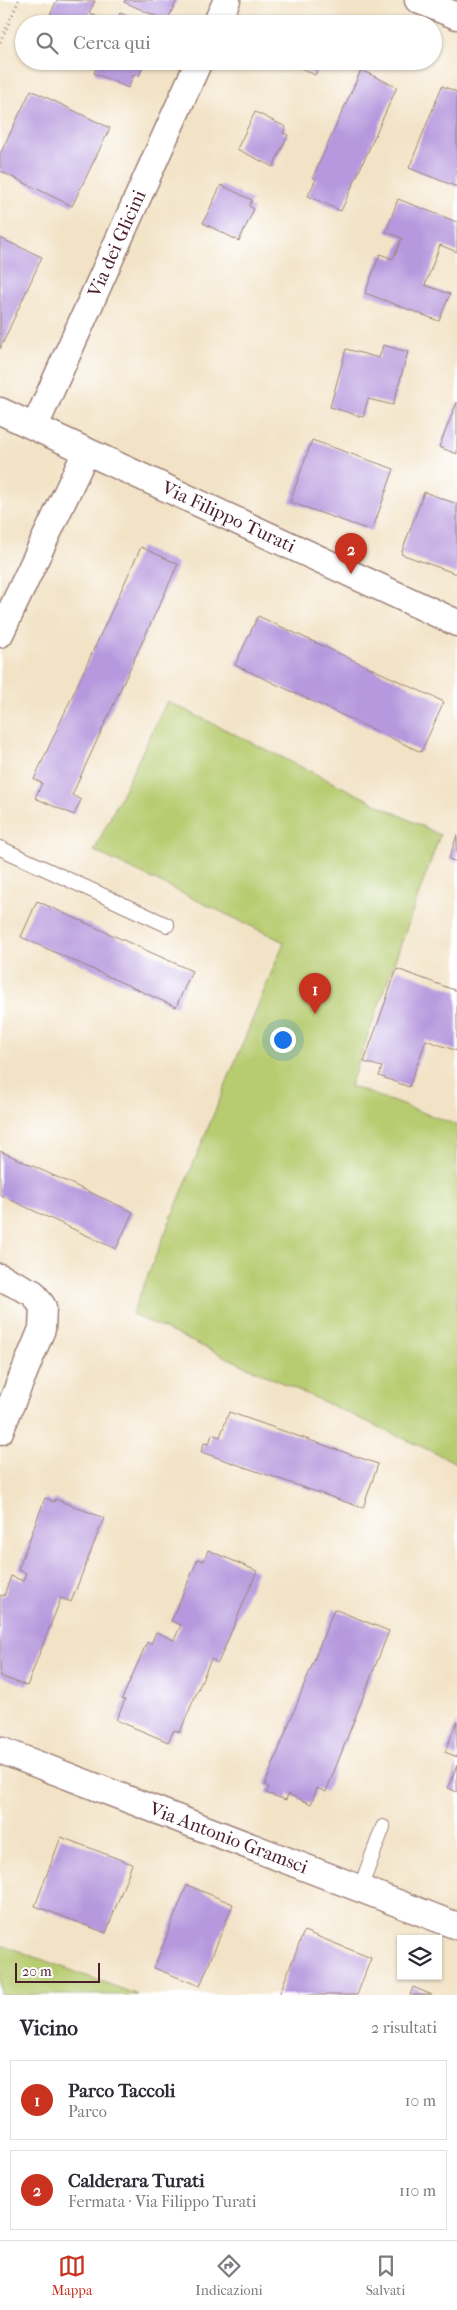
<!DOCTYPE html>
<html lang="it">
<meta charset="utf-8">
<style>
body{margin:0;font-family:"IM FELL French Canon",serif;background:#f7f7f7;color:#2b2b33}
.controls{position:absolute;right:15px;bottom:15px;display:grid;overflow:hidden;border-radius:0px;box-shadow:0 1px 4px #0004}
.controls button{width:45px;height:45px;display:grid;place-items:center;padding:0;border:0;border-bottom:1px solid #e1e1e2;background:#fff;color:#2b2b33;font:25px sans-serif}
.scale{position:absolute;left:15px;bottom:12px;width:85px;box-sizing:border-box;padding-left:5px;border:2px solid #4a1f2b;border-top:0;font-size:14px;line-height:18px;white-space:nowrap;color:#4a1f2b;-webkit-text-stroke:4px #fff;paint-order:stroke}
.you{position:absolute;left:282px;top:1039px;width:18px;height:18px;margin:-12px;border:4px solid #fff;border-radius:50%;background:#1a73e8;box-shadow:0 0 0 8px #1a73e833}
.badge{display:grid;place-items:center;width:32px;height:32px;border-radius:50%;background:#c8321e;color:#fff;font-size:16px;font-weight:700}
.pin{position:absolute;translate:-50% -41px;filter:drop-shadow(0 1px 2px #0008)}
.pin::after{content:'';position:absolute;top:26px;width:18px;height:15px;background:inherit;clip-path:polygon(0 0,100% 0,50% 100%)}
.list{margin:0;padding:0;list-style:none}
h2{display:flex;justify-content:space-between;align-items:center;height:65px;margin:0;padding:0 20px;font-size:21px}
h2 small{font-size:16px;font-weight:400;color:#7c7c81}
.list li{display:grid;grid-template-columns:32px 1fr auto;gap:15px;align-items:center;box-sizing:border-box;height:80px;margin:0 10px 10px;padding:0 10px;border:1px solid #e1e1e2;border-radius:0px}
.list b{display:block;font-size:19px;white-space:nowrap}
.list p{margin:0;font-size:16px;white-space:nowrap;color:#7c7c81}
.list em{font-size:16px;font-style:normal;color:#7c7c81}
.icon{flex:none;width:28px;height:28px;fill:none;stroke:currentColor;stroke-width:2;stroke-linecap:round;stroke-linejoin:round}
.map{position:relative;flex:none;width:457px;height:1995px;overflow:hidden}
.search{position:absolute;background:#fff;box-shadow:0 1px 4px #0004;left:15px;right:15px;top:15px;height:55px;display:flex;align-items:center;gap:12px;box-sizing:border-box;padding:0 18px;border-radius:28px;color:#7c7c81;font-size:19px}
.sheet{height:245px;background:#fff}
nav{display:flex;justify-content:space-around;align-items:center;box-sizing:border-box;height:70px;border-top:1px solid #e1e1e2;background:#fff;font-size:14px;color:#7c7c81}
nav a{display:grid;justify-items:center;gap:2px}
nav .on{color:#c8321e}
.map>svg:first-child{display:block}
</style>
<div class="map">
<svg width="457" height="1995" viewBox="0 0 457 1995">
<rect width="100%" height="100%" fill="#fff"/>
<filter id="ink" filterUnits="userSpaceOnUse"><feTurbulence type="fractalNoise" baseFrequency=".02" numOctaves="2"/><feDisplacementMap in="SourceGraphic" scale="10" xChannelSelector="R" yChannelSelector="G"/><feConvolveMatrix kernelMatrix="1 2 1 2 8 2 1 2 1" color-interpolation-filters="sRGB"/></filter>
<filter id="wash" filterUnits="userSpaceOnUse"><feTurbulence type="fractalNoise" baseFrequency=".0096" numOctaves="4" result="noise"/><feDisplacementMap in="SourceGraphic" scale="20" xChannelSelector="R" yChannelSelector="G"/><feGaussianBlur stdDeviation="1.12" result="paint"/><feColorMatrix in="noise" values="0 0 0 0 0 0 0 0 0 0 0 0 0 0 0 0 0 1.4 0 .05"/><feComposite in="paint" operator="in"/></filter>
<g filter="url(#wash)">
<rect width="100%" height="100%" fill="#f2e3c6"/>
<g fill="#b7cc71" stroke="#80764e">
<polygon points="167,701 440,835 350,1086 457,1125 457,1463 132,1314 284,942 94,851"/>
<polygon points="0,1944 138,1995 0,1995"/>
</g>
<g id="blocks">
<g fill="#b598dd">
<polygon points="57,0 95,1 89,13 96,15 93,24 46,24"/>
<polygon points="125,0 177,0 167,21 124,2"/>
<polygon points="120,13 145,24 116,24"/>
<polygon points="99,61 145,61 139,76 134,74 128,88 94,73"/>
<polygon points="287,61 322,61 315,75"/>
<polygon points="361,70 397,87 341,211 308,196 316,179 313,177"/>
<polygon points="442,86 457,92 457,187 409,168"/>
<polygon points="31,90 110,128 72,206 0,171 0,154"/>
<polygon points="255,112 286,127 283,133 288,135 273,167 237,149"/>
<polygon points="221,185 252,200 249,206 254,209 239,241 203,223"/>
<polygon points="398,199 457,222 457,252 440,245 425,285 450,294 439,321 365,293 380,254 393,259 402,238 386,232"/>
<polygon points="0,238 42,257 0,349"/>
<polygon points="383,345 408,352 393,405 368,399 363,417 330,407 346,349 379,358"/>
<polygon points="457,402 457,454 439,447"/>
<polygon points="312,440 394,469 372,531 290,502"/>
<polygon points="424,492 457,504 457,574 401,554"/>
<polygon points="141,547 178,564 72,795 81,800 74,815 35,798 42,783 34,779"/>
<polygon points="258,616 444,702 421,752 235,665"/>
<polygon points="457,835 457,862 449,859"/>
<polygon points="37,901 192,971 176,1007 21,937"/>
<polygon points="397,969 457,991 457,1051 426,1040 409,1087 379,1076 382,1067 364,1062"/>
<polygon points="0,1151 133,1212 116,1249 0,1195"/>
<polygon points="229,1412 378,1464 363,1508 201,1452 204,1443 209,1444 212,1434 220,1437"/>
<polygon points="45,1498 54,1502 55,1499 104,1518 71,1602 61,1598 27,1686 0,1676 0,1595 4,1596 11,1576 23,1581 26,1573 18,1570"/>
<polygon points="208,1550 257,1571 218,1663 211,1659 180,1732 174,1730 168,1742 116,1720 125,1700 122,1699 147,1642 151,1644 156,1632 174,1640 181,1625 171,1621 198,1559 204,1561"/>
<polygon points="334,1609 389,1631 326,1792 317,1788 311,1804 288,1794 286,1800 266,1793 269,1787 265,1785"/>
<polygon points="457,1721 457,1757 445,1752"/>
<polygon points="457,1765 457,1792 448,1788"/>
<polygon points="61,1837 132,1864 106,1933 35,1906"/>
<polygon points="187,1885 233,1904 200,1986 154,1968"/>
<polygon points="304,1931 371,1958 357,1995 279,1995"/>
<polygon points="413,1987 432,1995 410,1995"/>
</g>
</g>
</g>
<g filter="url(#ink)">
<use href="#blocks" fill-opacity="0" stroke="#9e8178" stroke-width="1"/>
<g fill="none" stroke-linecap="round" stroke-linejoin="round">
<defs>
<g id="service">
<polyline points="0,848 167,925"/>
<polyline points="360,1889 383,1827"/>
</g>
<g id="minor">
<polyline points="418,0 457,16"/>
<polyline points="216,24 227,0"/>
<path id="s1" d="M 0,411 L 457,623"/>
<path id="s2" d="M 35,426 L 199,61"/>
<polyline points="0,634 86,452"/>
<polyline points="0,1277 33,1293 43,1307 42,1329 0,1431"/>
<path id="s3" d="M 0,1750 L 457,1926"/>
</g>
</defs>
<use href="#service" stroke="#9e8178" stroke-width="16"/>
<use href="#minor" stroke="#9e8178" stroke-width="29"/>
<polyline stroke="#9e8178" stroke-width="3" stroke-dasharray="1 4" stroke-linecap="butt" points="0,42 19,0"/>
<use href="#service" stroke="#fff" stroke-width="14"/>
<use href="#minor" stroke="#fff" stroke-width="26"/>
</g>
</g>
<g text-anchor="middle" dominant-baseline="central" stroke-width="4.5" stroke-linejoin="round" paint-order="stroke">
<g font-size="19" fill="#4a1f2b" stroke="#fff">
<text stroke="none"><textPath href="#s2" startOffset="200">Via dei Glicini</textPath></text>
<text stroke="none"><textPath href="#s1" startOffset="252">Via Filippo Turati</textPath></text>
<text stroke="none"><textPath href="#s3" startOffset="245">Via Antonio Gramsci</textPath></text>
</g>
</g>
</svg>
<div class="controls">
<button><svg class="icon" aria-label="layers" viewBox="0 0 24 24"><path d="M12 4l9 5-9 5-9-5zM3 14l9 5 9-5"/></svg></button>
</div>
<div class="scale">20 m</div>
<div class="you"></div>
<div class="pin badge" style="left:315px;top:1014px">1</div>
<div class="pin badge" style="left:351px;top:574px">2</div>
<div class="search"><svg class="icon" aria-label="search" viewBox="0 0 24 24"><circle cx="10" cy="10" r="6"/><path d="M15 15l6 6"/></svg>Cerca qui</div>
</div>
<section class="sheet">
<h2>Vicino<small>2 risultati</small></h2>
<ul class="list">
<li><span class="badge">1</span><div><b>Parco Taccoli</b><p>Parco</p></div><em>10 m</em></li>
<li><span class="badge">2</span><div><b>Calderara Turati</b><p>Fermata · Via Filippo Turati</p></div><em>110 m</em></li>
</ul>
</section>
<nav>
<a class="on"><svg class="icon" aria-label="map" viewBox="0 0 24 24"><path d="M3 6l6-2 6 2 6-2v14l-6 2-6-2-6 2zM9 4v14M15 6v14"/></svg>Mappa</a>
<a><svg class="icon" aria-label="directions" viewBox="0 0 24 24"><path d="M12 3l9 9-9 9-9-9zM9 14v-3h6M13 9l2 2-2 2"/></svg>Indicazioni</a>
<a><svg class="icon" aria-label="saved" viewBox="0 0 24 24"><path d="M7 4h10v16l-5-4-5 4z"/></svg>Salvati</a>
</nav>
